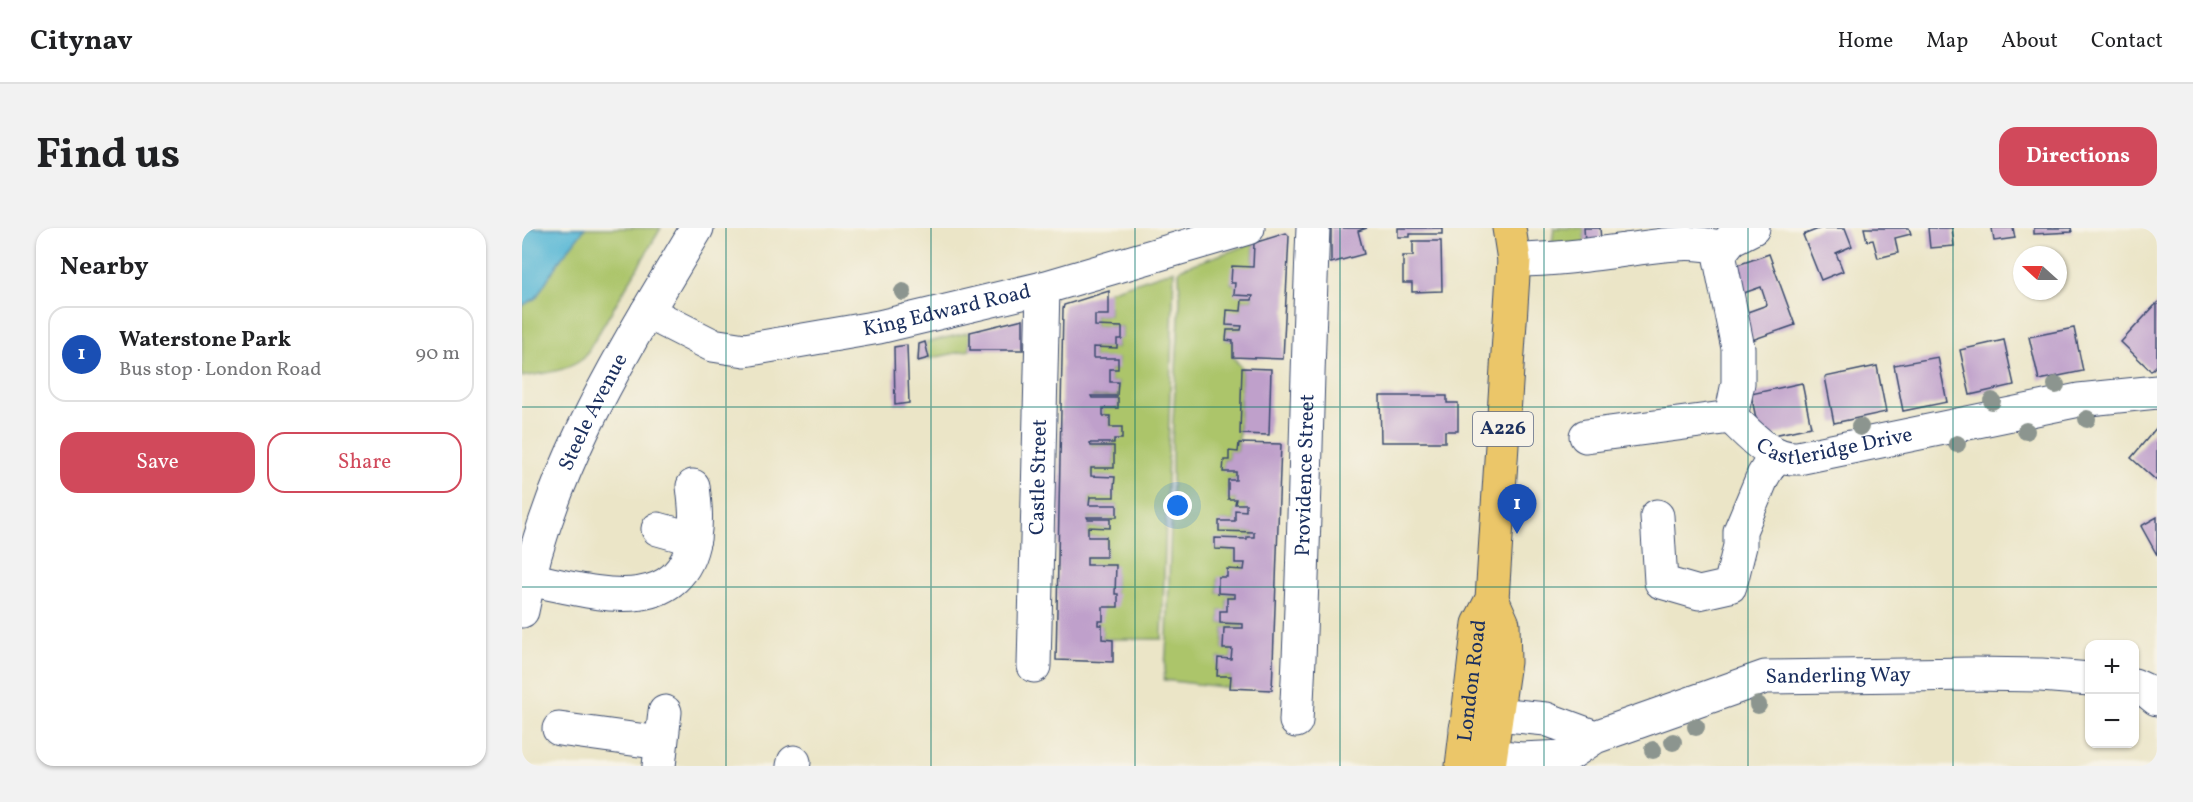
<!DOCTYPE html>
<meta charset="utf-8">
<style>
body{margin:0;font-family:Vollkorn,serif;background:#f2f2f2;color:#202124}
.controls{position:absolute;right:18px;bottom:18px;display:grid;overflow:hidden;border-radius:12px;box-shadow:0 2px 4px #0004}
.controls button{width:54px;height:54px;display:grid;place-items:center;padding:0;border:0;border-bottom:2px solid #e0e0e0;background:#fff;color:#202124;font:30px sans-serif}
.compass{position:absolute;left:1491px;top:18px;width:54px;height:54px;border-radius:50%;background:#fff;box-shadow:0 2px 4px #0004;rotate:291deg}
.you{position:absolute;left:656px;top:278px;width:21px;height:21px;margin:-15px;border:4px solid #fff;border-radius:50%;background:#1a73e8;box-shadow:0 0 0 9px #1a73e833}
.badge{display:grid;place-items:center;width:39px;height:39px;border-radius:50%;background:#d1495b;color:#fff;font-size:20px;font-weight:700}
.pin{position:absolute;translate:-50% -50px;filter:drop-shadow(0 2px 3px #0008)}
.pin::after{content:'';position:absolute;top:32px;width:21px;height:18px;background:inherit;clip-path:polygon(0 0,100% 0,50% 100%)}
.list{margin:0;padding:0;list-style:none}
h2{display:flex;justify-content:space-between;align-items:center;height:78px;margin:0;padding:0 24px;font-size:26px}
h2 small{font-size:20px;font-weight:400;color:#757577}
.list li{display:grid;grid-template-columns:39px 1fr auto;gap:18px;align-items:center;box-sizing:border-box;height:96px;margin:0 12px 12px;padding:0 12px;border:2px solid #e0e0e0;border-radius:18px}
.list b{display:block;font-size:22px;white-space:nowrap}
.list p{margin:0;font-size:20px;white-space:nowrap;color:#757577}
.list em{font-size:20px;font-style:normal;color:#757577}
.actions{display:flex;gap:12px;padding:18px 24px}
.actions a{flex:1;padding:14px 0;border:2px solid #d1495b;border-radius:18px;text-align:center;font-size:21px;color:#d1495b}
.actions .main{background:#d1495b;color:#fff}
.map{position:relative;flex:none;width:1635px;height:538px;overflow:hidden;border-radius:18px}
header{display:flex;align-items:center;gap:36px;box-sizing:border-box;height:84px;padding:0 30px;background:#fff;border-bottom:2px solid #e0e0e0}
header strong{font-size:28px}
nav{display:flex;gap:33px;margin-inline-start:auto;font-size:21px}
.intro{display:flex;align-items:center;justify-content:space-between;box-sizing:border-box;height:144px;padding:0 36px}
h1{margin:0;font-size:42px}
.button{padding:15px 27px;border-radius:18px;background:#d1495b;color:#fff;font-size:21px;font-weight:700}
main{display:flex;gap:36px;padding:0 36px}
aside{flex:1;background:#fff;border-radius:18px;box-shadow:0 2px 4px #0004}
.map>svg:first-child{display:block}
</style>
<header>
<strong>Citynav</strong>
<nav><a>Home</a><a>Map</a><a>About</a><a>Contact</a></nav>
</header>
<div class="intro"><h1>Find us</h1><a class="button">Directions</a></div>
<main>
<aside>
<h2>Nearby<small></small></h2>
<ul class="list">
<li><span class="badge" style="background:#1a4fb4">1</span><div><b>Waterstone Park</b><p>Bus stop · London Road</p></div><em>90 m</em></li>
</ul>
<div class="actions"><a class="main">Save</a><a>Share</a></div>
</aside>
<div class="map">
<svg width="1635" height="538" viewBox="0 0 1635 538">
<rect width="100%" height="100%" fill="#f7f3e8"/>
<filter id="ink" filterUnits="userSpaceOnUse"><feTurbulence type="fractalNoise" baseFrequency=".0167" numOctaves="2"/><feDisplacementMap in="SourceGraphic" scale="12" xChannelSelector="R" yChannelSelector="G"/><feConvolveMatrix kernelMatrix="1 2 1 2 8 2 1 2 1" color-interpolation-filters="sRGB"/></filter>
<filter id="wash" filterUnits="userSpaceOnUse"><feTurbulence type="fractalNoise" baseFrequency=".008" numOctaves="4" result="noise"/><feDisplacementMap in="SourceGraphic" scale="24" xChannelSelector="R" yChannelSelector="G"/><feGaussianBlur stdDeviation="1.35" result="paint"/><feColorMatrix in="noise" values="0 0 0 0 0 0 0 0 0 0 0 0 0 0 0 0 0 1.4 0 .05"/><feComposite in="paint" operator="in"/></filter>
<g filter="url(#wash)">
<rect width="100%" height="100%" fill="#ebe5c7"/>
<g fill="#acc56b" stroke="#647a64" stroke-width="1.5">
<path d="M 0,0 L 139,0 L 62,130 C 45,144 21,145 0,149 Z"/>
<polygon points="1032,0 1062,0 1063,18 1029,23"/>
<polygon points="732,15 731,39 709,55 731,68 730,72 720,72 719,83 704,93 705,97 720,98 719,102 705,102 704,112 711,113 711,129 720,140 716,224 707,223 707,232 702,232 701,243 714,244 714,252 706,252 706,271 714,271 714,276 724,276 724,283 713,283 713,293 698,293 697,303 732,304 732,309 725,309 725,311 693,311 693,321 713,322 713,334 723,335 722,342 705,349 696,350 696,365 713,366 713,370 705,371 705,383 698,383 698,395 721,396 721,400 702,400 701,421 710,421 709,431 696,430 695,447 709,448 708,460 642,452 645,410 650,268 650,212 658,73 657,43 660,40"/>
<path d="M 652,42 L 640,411 L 580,411 L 580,398 L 576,397 C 576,384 584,376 593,366 L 593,337 L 565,337 L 565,329 L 584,329 L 584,309 L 566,309 L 566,299 L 587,300 L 566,291 L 565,289 L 594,289 L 595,277 L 567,277 L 568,269 L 592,269 L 592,249 L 569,248 L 569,240 L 592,240 L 592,218 L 569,218 L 568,215 L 592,215 L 588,199 L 588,188 L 581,188 L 581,180 L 596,180 L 596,170 L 570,170 L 569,168 L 595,168 L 596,154 L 588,154 L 588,141 L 595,141 L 596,131 L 571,130 L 571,119 L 595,120 L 595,111 L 600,110 L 600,99 L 573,98 L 573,87 L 587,87 L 587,63 Z"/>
<polygon points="448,104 448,122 396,133 397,116"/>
</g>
<polygon fill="#56b7d5" stroke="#38739a" stroke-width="1.5" points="0,0 63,0 35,36 14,70 0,78"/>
<g id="blocks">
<g fill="#bfa0cb">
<polygon points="809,0 845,0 836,3 842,26 809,35"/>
<polygon points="876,0 920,0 920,6 888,6 888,9 876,9"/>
<polygon points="1062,0 1078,0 1079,12 1063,14"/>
<polygon points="1299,0 1323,0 1330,18 1314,25 1321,43 1299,52 1281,7"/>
<polygon points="1342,0 1387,0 1389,6 1373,10 1376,25 1356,30 1351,12 1345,13"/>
<polygon points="1406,0 1430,0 1432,18 1408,20"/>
<polygon points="1470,0 1491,0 1493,10 1472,13"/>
<polygon points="1512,0 1549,0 1550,4 1512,6"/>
<polygon points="764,5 767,8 761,131 711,129 711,113 704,112 705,102 719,102 720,98 704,97 705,82 719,83 720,72 730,72 731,68 712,67 713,55 709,55 710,38 731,39 732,15"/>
<polygon points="891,13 919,13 920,63 890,64 890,55 881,55 881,28 891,28"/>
<polygon points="1247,26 1273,97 1230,112 1220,86 1245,77 1239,59 1216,67 1207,40"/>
<polygon points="587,63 587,87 573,87 573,98 600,99 600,111 595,111 595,120 571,119 571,130 596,130 596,141 588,141 588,154 596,154 595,168 569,168 570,170 596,170 596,180 581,180 581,188 588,188 588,199 600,199 600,211 592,211 592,215 568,215 569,218 592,218 592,240 569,240 569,248 593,249 592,259 592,269 568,269 567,277 595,277 595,289 565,289 566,291 588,291 588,300 566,299 566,309 584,309 584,329 565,329 565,337 594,337 593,366 596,366 596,379 581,379 581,393 576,393 576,397 580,397 580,411 591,412 591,434 534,432 541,81 542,77"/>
<polygon points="1635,75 1635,137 1629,143 1599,114"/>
<polygon points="501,91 501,122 448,122 448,104"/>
<polygon points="1552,100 1561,143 1517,152 1507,109"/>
<polygon points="1482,112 1492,157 1448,167 1438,122"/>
<polygon points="403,114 407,130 396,133 397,116"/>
<polygon points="385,117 387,175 373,177 372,119"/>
<polygon points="1416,129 1425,174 1381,183 1372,137"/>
<polygon points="1355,138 1364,184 1312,195 1303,149"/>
<polygon points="720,140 749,141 747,207 718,206"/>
<polygon points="1280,155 1289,199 1238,210 1229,166"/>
<polygon points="858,168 925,168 925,175 936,175 936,203 923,203 923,214 859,214"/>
<polygon points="1635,199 1635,253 1609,230"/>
<polygon points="717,215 759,216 750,462 708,460 709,448 695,448 696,430 709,431 710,421 701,421 702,400 721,400 721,396 698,395 698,383 705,383 705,370 713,370 713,366 696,365 696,349 705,349 705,341 722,342 723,335 713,335 713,322 693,321 693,310 725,311 725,309 732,309 732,304 697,303 697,293 713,293 713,282 724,283 724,276 713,276 714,271 706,271 706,252 714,252 714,244 701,244 702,232 707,232 707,223 716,224"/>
<polygon points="1635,289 1635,327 1619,298"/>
</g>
</g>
</g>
<g filter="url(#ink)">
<use href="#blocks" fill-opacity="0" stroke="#3a4a6e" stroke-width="1.5"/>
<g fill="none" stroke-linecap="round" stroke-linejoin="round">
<defs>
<g id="minor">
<path id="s1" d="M 1231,0 L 1209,11 L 1197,26 L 1216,120 L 1216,155 L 1209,189 C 1227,206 1248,232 1276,230 L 1557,172 L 1635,164"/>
<path d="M 992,32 C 1030,32 1066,27 1103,22 C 1135,18 1168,11 1200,20"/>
<path id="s2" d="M 125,84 L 190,117 L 223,122 L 357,99 L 521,60 L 726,0"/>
<polyline points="1064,208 1209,189"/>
<polyline points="1135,288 1139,354 1177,365 1208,358 1218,318 1218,303 1241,248 1254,226"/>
<polyline points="136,301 172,311"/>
<path d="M 6,351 C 64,362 158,395 172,309 C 175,292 173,275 171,258"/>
<path id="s3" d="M 0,383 C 26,240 102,123 175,0"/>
<path id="s4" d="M 512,438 L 521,60"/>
<polyline points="1612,457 1625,463 1635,471"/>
<path id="s5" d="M 774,493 C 783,329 784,164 791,0"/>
<polyline points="37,501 139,515"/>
<path id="s6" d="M 1073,509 L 1024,491 L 975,486 L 944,501 L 970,528 L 999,531 L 1043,529 L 1073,509 L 1243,449 L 1450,446 L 1519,447 L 1568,451"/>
<polyline points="137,538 143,484"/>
<polyline points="271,538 272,534"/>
</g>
<g id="major">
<path id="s7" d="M 940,538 L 957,396 L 970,371 L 992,32 L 987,0"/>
<polyline points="967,538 982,434 981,396 970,371"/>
</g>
</defs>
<use href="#minor" stroke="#3a4a6e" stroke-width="35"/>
<use href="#major" stroke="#3a4a6e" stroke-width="35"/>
<use href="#minor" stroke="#fff" stroke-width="33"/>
<use href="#major" stroke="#ebc669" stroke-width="33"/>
</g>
<g fill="#8c958f">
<circle cx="381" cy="64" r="9"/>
<circle cx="1534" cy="157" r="9"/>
<circle cx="1470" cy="173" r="9"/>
<circle cx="1565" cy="191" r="9"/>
<circle cx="1338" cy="199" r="9"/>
<circle cx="1504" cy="203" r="9"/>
<circle cx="1435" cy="216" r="9"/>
<circle cx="1236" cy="477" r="9"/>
<circle cx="1174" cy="499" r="9"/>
<circle cx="1151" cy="514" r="9"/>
<circle cx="1131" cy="522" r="9"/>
</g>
</g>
<path fill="none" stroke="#0f766e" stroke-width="1.5" stroke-opacity="0.55" d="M 204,0 L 204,538M 409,0 L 409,538M 613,0 L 613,538M 818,0 L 818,538M 1022,0 L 1022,538M 1226,0 L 1226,538M 1431,0 L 1431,538M 0,179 L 1635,179M 0,359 L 1635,359"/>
<g text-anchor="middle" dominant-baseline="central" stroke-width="4.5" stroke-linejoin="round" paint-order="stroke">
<rect fill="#f7f3e8" stroke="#5d6a87" stroke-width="1.5" x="951" y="184" width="60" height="34" rx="4.5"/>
<g font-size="20" font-weight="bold" fill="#1b2f5e">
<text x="981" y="201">A226</text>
</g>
<g font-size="21" fill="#1b2f5e" stroke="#f7f3e8">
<text stroke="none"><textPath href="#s2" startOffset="312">King Edward Road</textPath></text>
<text stroke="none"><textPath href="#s3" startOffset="212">Steele Avenue</textPath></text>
<text stroke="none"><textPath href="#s1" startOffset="327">Castleridge Drive</textPath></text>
<text stroke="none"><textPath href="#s5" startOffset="246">Providence Street</textPath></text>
<text stroke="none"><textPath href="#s4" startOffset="189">Castle Street</textPath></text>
<text stroke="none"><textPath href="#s6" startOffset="536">Sanderling Way</textPath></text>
<text stroke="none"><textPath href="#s7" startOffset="86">London Road</textPath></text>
</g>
</g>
</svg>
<div class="controls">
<button>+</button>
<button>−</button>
</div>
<svg class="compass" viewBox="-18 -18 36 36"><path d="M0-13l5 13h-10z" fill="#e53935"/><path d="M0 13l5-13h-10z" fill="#757577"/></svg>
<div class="you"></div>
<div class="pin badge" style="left:995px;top:306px;background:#1a4fb4">1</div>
</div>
</main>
